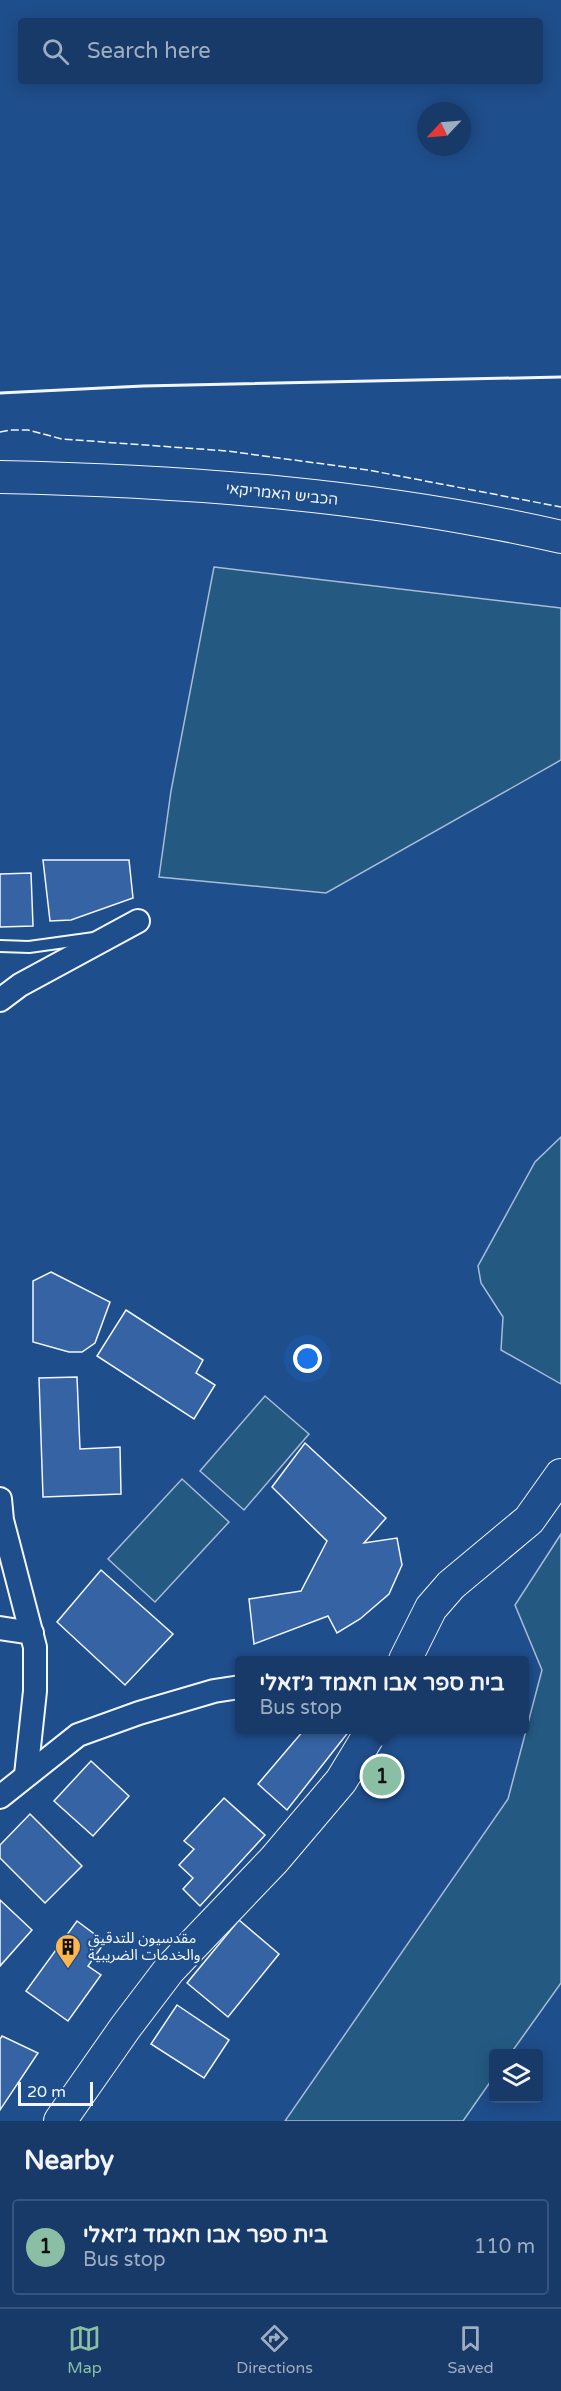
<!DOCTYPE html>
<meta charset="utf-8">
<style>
body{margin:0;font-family:"Varela Round","Noto Sans Arabic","Noto Sans Hebrew",sans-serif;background:#20416f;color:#f1f3f6}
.controls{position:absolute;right:18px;bottom:18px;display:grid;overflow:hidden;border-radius:6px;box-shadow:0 3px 15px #0003}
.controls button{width:54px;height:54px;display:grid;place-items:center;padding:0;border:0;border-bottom:2px solid #36547d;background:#173a69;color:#f1f3f6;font:30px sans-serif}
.compass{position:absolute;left:417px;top:102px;width:54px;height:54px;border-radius:50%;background:#173a69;box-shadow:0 3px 15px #0003;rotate:244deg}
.scale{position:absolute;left:18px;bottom:15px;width:75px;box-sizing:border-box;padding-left:6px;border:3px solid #f2f6ff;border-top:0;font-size:16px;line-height:21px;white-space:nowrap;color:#f2f6ff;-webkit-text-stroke:4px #1f4e8c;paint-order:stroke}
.you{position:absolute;left:308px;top:1359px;width:21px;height:21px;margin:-15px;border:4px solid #fff;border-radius:50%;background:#1a73e8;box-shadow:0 0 0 9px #1a73e833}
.badge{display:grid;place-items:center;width:39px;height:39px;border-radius:50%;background:#8abfa5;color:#111;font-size:20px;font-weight:700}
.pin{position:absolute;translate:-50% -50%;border:3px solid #fff;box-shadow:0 2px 6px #0006}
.popup{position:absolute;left:235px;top:1656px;width:294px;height:78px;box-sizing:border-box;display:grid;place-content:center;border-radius:6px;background:#173a69;filter:drop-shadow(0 2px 4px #0005);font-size:20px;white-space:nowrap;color:#9eadc0}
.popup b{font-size:22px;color:#f1f3f6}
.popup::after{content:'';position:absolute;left:50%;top:100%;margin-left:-12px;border:12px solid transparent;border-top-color:#173a69}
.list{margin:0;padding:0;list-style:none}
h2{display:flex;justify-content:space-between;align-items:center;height:78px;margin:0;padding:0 24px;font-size:26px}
h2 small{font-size:20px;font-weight:400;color:#9eadc0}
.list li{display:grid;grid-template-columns:39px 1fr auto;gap:18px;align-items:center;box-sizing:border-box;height:96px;margin:0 12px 12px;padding:0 12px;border:2px solid #36547d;border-radius:6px}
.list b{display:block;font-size:22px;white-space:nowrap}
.list p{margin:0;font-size:20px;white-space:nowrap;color:#9eadc0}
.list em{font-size:20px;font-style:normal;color:#9eadc0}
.icon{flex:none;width:33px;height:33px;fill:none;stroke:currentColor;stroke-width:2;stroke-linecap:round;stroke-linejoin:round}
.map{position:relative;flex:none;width:561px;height:2121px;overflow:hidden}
.search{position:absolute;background:#173a69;box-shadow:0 3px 15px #0003;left:18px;right:18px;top:18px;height:66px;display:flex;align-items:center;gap:15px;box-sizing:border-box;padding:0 21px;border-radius:6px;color:#9eadc0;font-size:22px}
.sheet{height:186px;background:#173a69}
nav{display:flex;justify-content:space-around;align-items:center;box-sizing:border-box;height:84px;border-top:2px solid #36547d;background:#173a69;font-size:16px;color:#9eadc0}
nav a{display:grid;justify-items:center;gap:3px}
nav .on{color:#8abfa5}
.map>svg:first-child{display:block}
</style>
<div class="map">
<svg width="561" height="2121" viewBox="0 0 561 2121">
<rect width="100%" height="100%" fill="#1f4e8c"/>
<g fill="#245a82" stroke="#a8bbd7" stroke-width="1.5">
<polygon points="214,567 561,608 561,760 326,893 159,877 171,791"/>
<polygon points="561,1137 561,1384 501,1350 503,1317 481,1283 478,1266 535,1162"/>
<polygon points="265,1396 309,1434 244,1510 200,1471"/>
<polygon points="182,1479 229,1522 155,1602 108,1559"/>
<polygon points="561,1534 561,1983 511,2053 494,2054 493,2078 463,2121 285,2121 508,1799 542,1670 515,1605"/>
</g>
<g fill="#3563a3" stroke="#f2f6ff" stroke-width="1.5">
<polygon points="43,860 129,860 133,898 71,920 50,921"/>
<polygon points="31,873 33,926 0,927 0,874"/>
<polygon points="51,1272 110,1302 95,1343 82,1352 69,1352 33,1342 33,1281"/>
<polygon points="126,1310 203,1360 196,1373 215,1385 194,1419 97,1356"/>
<polygon points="77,1377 80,1449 120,1447 121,1494 43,1497 39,1378"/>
<polygon points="305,1443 386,1518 364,1543 397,1538 402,1565 389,1594 360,1619 337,1633 328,1616 254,1644 249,1599 301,1591 327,1541 272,1487"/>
<polygon points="101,1570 173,1634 125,1685 57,1622"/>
<polygon points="304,1730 350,1730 287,1810 258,1784"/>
<polygon points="91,1761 129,1796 93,1836 54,1801"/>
<polygon points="224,1798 265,1835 200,1906 183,1889 193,1878 179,1865 194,1849 184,1841"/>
<polygon points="30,1814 82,1866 45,1903 0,1858 0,1845"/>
<polygon points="0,1900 32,1930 0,1966"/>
<polygon points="239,1920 279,1954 228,2017 187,1983"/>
<polygon points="77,1921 105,1942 88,1966 101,1975 68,2021 26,1991"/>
<polygon points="177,2005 229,2040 204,2078 151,2044"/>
<polygon points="2,2036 38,2053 0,2110 0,2039"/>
</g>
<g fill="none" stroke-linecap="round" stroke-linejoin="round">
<defs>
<polyline id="lane" points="0,946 29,947 94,938"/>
<g id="street">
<polyline points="0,1000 20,985 138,921"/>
<polyline points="0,1499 2,1520 35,1647 35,1691 26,1775"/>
<polyline points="0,1628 32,1633"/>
<polyline points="0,1797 78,1735 139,1713 214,1691 240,1687"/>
</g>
<g id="secondary">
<path d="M 0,477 C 187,481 378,495 561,537"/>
<polyline points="405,1660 431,1608 451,1585 529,1520 561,1475"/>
<polyline points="60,2121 125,2028 169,1970 274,1860 341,1781 372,1730"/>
</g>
</defs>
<use href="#lane" stroke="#f2f6ff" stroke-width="14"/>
<use href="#street" stroke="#f2f6ff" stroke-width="26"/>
<use href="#secondary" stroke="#f2f6ff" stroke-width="34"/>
<use href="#lane" stroke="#1f4e8c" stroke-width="10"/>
<use href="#street" stroke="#1f4e8c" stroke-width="22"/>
<use href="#secondary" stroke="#1f4e8c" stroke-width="32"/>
<polyline stroke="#f2f6ff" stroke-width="1.5" stroke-dasharray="8 3" stroke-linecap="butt" points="0,432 10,430 28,430 62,439 227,451 368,470 561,507"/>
<polyline stroke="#f2f6ff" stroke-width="3" points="0,393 143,386 561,377"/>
</g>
<defs>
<symbol id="building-pin" viewBox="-11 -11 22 30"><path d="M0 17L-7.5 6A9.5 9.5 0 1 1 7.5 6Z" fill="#ffb74d" stroke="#1f4e8c"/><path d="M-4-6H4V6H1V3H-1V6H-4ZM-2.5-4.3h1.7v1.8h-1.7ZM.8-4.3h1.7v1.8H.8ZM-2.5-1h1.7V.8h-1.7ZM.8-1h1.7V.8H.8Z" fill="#111"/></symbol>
</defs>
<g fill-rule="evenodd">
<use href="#building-pin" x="53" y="1932" width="30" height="40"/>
</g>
<g text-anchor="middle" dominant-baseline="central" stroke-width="4.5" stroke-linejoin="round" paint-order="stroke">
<g font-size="15" fill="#f2f6ff" stroke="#1f4e8c">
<text transform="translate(282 494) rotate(6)">הכביש האמריקאי</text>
</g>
<g font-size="15" fill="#f2f6ff" stroke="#1f4e8c" text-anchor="start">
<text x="88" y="1938">مقدسيون للتدقيق<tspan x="88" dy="17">والخدمات الضريبية</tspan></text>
</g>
</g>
</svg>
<div class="controls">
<button><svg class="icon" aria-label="layers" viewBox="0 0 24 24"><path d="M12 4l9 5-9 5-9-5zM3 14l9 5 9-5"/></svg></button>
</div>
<svg class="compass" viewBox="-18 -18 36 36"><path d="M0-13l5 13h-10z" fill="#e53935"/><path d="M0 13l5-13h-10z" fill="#9eadc0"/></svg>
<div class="scale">20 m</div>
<div class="you"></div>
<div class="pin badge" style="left:382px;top:1776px">1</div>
<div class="popup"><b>בית ספר אבו חאמד ג׳זאלי</b>Bus stop</div>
<div class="search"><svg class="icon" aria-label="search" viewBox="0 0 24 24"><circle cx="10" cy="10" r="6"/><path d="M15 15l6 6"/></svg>Search here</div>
</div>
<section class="sheet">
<h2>Nearby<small></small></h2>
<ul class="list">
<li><span class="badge">1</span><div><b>בית ספר אבו חאמד ג׳זאלי</b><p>Bus stop</p></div><em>110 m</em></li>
</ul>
</section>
<nav>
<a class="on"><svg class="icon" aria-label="map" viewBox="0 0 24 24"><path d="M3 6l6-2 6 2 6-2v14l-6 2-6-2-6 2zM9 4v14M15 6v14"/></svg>Map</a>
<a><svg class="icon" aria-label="directions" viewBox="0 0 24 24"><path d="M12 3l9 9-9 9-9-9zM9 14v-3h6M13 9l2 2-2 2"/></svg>Directions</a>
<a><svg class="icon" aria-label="saved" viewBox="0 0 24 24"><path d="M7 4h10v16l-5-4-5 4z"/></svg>Saved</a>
</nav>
